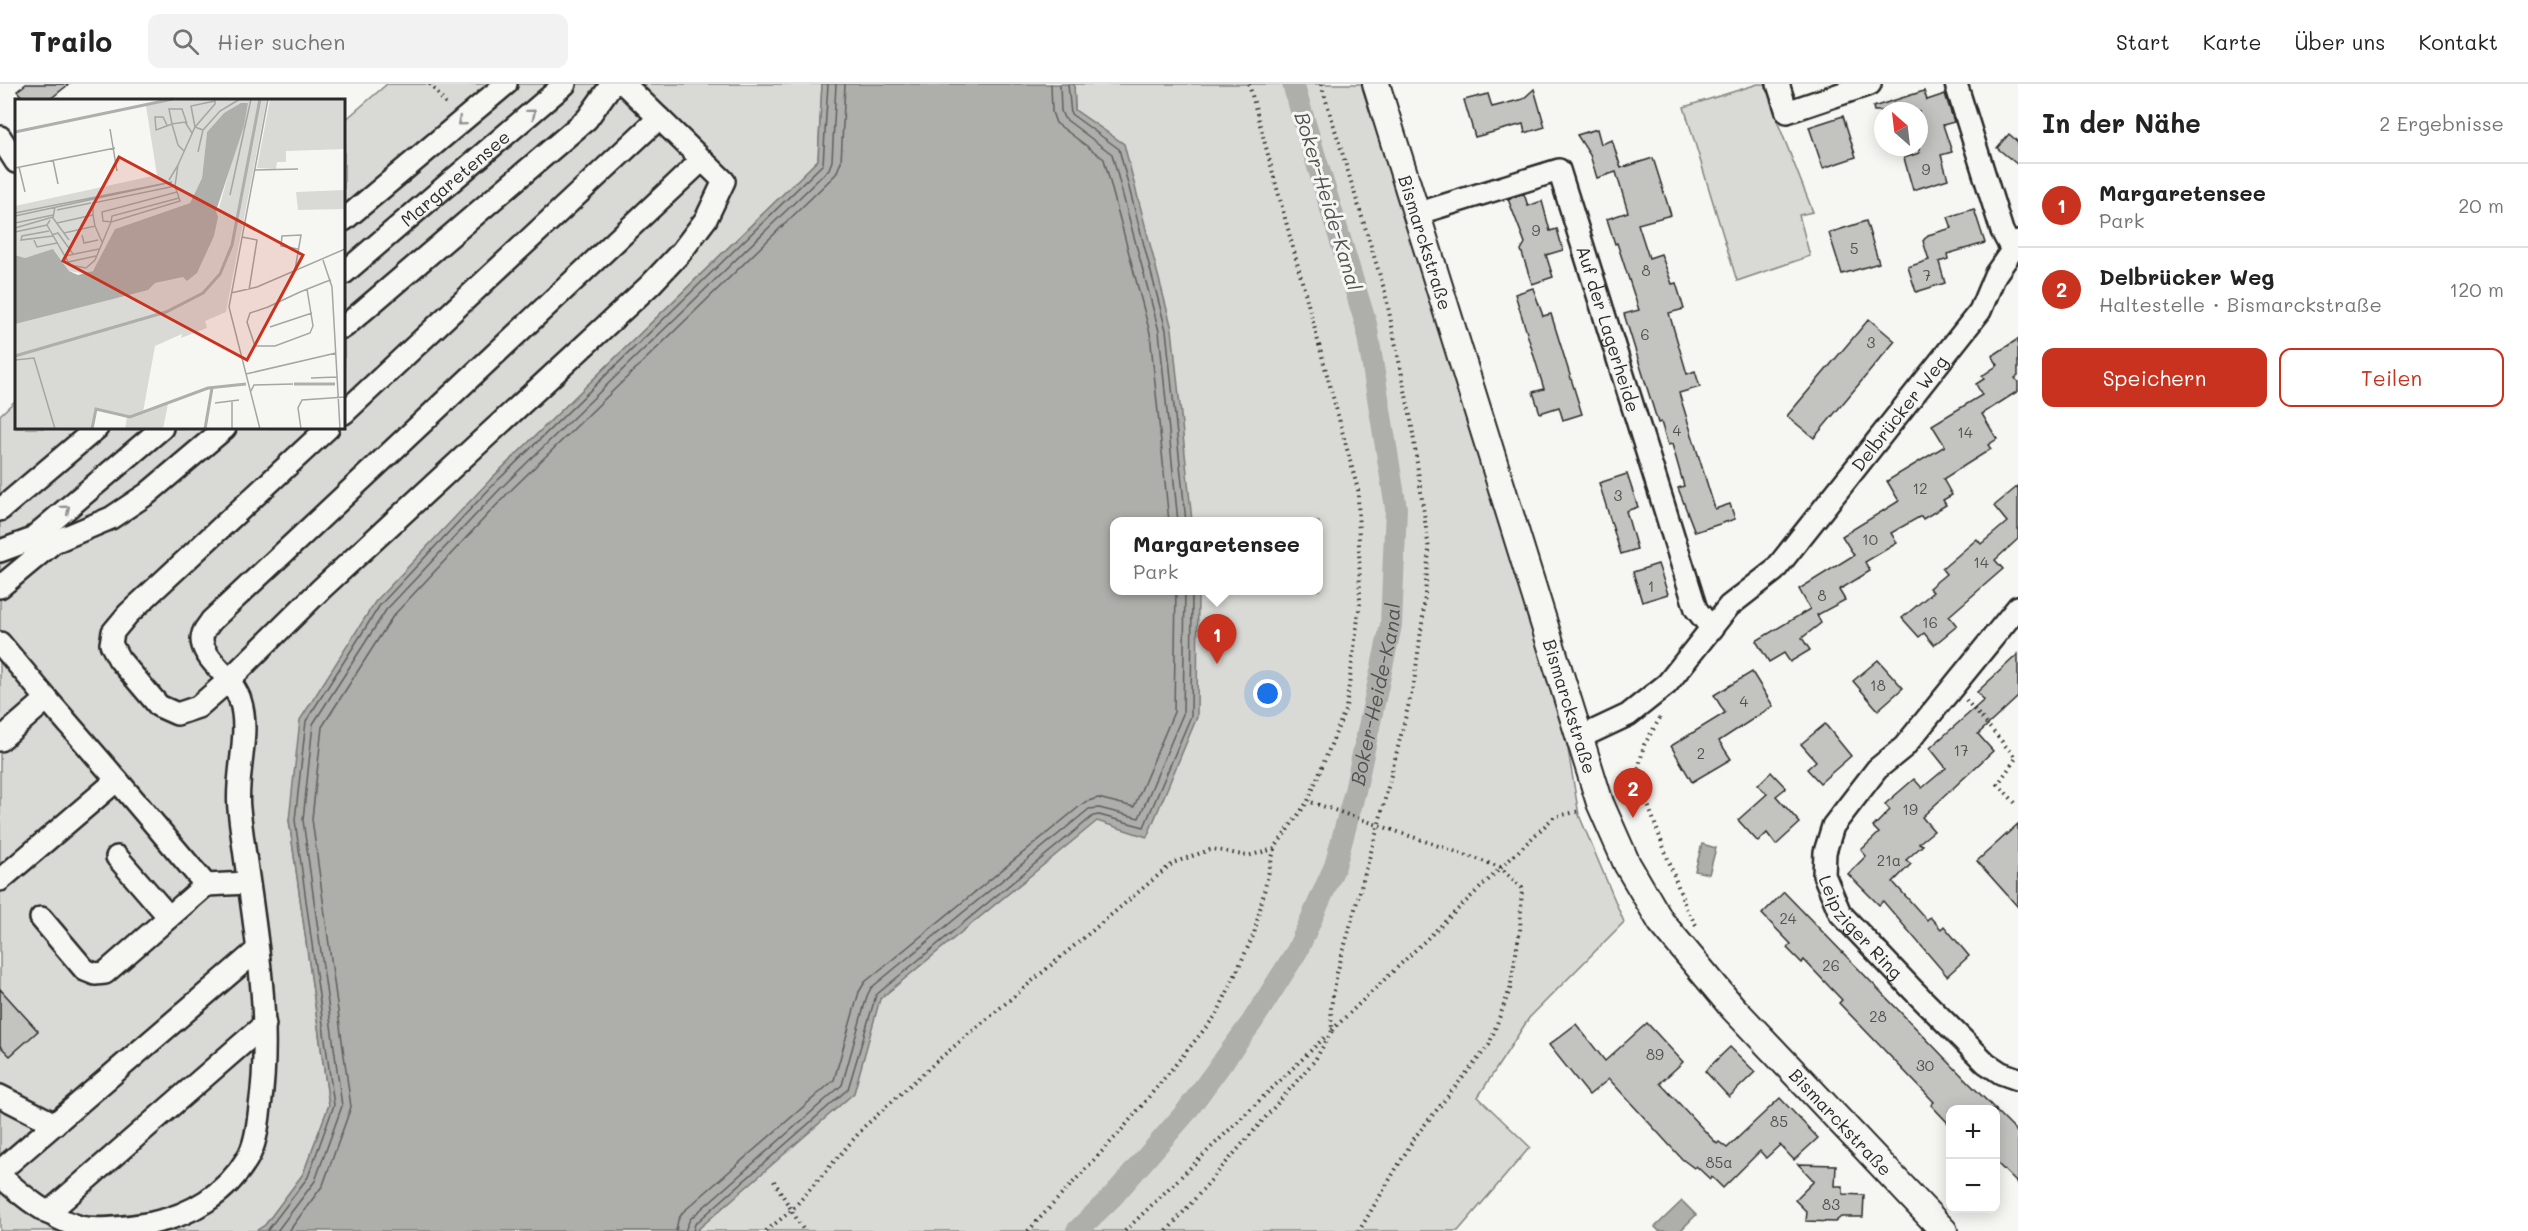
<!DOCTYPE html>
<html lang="de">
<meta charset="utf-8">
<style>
body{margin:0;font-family:Mali,sans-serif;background:#f2f2f2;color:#222}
.controls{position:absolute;right:18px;bottom:18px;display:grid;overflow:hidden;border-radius:12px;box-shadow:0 3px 15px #0003}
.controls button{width:54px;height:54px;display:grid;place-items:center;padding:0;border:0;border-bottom:2px solid #e0e0e0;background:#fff;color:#222;font:30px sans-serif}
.compass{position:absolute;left:1874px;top:18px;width:54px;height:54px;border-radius:50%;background:#fff;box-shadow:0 3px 15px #0003;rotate:332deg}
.you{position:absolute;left:1268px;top:610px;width:21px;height:21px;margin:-15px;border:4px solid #fff;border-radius:50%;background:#1a73e8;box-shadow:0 0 0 9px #1a73e833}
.badge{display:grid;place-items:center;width:39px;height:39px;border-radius:50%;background:#c8321e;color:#fff;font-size:20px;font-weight:700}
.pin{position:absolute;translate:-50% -50px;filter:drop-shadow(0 2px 3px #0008)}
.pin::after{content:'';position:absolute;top:32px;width:21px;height:18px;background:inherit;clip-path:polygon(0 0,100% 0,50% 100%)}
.popup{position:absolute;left:1110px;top:433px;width:213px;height:78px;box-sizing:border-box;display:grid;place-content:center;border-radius:12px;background:#fff;filter:drop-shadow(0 2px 4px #0005);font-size:20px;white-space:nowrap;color:#767676}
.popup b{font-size:22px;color:#222}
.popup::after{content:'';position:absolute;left:50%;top:100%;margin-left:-12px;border:12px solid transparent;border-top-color:#fff}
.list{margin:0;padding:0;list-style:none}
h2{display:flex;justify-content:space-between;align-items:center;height:78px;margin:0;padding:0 24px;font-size:26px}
h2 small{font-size:20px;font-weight:400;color:#767676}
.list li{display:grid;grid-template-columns:39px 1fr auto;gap:18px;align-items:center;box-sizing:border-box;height:84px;padding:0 24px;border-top:2px solid #e0e0e0}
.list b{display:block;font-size:22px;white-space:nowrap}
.list p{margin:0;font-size:20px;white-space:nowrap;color:#767676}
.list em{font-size:20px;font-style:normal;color:#767676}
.actions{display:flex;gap:12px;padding:18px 24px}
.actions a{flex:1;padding:14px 0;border:2px solid #c8321e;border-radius:12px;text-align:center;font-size:21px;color:#c8321e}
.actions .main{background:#c8321e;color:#fff}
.icon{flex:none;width:33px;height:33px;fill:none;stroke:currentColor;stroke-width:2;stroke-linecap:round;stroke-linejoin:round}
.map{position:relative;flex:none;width:2018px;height:1147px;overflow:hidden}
header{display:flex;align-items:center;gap:36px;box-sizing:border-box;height:84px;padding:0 30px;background:#fff;border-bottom:2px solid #e0e0e0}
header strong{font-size:28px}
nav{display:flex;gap:33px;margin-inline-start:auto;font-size:21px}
.search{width:420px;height:54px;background:#f2f2f2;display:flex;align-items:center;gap:15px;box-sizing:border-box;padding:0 21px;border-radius:12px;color:#767676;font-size:22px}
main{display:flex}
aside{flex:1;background:#fff}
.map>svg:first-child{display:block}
</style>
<header>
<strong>Trailo</strong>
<div class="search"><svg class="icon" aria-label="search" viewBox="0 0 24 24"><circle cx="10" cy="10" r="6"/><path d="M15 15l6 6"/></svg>Hier suchen</div>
<nav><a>Start</a><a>Karte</a><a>Über uns</a><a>Kontakt</a></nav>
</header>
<main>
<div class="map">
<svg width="2018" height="1147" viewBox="0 0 2018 1147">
<rect width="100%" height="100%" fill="#f6f6f2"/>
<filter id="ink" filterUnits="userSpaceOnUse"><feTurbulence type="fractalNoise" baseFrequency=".0167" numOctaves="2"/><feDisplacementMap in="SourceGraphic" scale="12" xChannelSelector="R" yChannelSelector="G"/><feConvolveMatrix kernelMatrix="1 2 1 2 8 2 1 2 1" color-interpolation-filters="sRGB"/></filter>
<g filter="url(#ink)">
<g fill="#d9d9d5" stroke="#828280" stroke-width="1.5">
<polygon points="387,0 822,0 818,76 491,395 289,736 329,1021 303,1090 265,1141 256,1147 0,1147 0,331 16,316 16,344 344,344 344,37"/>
<polygon points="1074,0 1366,0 1564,642 1579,731 1624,838 1529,934 1478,1013 1530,1063 1458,1147 524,1147 1119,507 1319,506 1319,438 1123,437 1075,26"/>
<polygon points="1758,0 1766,0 1778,39 1813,128 1799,131 1810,172 1737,197 1684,23"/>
</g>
<g fill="#aeaeab" stroke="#7a7a78" stroke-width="1.5">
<polygon points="822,0 1074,0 1075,26 1124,60 1172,245 1192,437 1115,438 1115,506 1198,507 1197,633 1147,753 1097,737 880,915 854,1009 696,1147 256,1147 265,1141 303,1090 329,1021 289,736 300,636 375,518 491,395 818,76"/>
<polygon points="1702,760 1716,764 1709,790 1695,787"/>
<polygon points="1682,1117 1696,1131 1680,1147 1659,1147 1655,1143"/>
</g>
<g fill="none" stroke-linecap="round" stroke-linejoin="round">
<g stroke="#5f5f5e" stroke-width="1.5">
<polyline points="1051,0 1052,28 1056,39 1104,75 1150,249 1169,438"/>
<polyline points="1060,0 1061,27 1064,34 1112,70 1159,247 1178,438"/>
<polyline points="1068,0 1071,30 1119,65 1166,246 1186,438"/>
<polyline points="267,1147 308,1093 334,1021 295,736 306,637 380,521 495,399 823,80 828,0"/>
<polyline points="277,1147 315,1097 342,1022 303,736 313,640 386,526 501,404 829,85 832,77 836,0"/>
<polyline points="289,1147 323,1101 351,1023 312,735 322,643 393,532 507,410 836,90 841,78 845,0"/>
<polyline points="676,1147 678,1136 683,1128 834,996 859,908 865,898 1085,718 1098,714 1134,723 1174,628 1176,506"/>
<polyline points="685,1147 690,1135 842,1001 867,912 871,904 1089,725 1099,724 1139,734 1183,630 1185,506"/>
<polyline points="693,1147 695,1140 848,1005 876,911 1093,732 1099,731 1144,743 1191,632 1192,506"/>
</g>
<path stroke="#aeaeab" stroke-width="22" id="s1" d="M 1077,1147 L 1113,1112 L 1186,1028 L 1252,938 L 1297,867 L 1335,782 L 1355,707 L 1391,541 L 1396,424 L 1366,240 L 1293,0"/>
</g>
<g fill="#c3c3c0" stroke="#2b2b2b" stroke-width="1.5">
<polygon points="26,0 69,0 49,16 25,16 17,7"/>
<polygon points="1534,5 1545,43 1525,49 1523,40 1475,53 1464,16 1488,10 1492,23 1523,15"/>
<polygon points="1924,7 1927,16 1945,10 1954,38 1943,41 1952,68 1941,71 1948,95 1913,106 1904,74 1919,69 1919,27 1874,27 1873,23"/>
<polygon points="1843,32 1856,73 1823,84 1809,43"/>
<polygon points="1597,45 1601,60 1612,56 1621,84 1653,74 1671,131 1638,140 1649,174 1661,170 1672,200 1676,199 1684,225 1669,229 1687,290 1695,287 1700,303 1679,309 1715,425 1730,420 1735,435 1695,448 1678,404 1684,402 1672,360 1668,361 1661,338 1658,339 1624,230 1639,226 1617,159 1615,160 1607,135 1628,128 1616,88 1597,94 1590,71 1577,51"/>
<polygon points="2009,50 2018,58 2018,81 1997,64"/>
<polygon points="1524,110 1528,122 1542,117 1550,147 1557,145 1563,166 1546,171 1553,193 1532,200 1521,166 1525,159 1508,115"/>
<polygon points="1974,125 1985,159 1947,170 1948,175 1939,178 1945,199 1916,208 1908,183 1929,176 1923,157 1928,151 1952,144 1948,133"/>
<polygon points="1866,137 1879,179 1842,190 1829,149"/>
<polygon points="1533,204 1543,232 1551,230 1582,330 1563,336 1559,323 1540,329 1533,308 1544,305 1515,210"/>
<polygon points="1869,235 1895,257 1814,354 1787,332"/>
<polygon points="2018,255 2018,292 2015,294 2018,298 2018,307 1982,330 1997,355 1988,361 1991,365 1943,395 1952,411 1943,416 1946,421 1923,435 1921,432 1891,449 1897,459 1865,478 1870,487 1839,506 1845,516 1817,531 1821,539 1802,554 1810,566 1790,578 1784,569 1769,578 1756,557 1810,525 1799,505 1854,471 1842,452 1899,417 1887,397 1945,362 1932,341 1982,311 1976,300 1984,295 1982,292 1998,281 1992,272"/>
<polygon points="1627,390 1638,423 1626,427 1637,465 1621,470 1599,399"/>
<polygon points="2018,402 2018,455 1995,476 2003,485 1949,532 1957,542 1934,561 1924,549 1919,553 1902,534 1933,508 1929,504 1946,490 1942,485 1977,455 1981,460 2007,438 1994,422"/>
<polygon points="1658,480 1668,510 1642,518 1633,488"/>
<polygon points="2018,570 2018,613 1978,650 1993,667 1922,733 1934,747 1919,759 1923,761 1906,776 1911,780 1893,798 1927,836 1930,833 1941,845 1944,842 1969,872 1947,892 1883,817 1879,821 1848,790 1866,772 1861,766 1879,749 1873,743 1890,726 1885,720 1914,695 1922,704 1946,684 1930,664 1984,616 1977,608"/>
<polygon points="1878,576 1903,604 1878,626 1853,597"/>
<polygon points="1752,588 1773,622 1719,657 1731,675 1692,698 1671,662 1725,629 1714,611"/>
<polygon points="1825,640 1851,672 1820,699 1807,685 1816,677 1801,660"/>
<polygon points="1771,688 1786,704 1776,712 1800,739 1776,761 1767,749 1758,758 1738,736 1767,710 1758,701"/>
<polygon points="2018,740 2018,823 1977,777"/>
<polygon points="1784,808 1969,999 1996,1026 1950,1026 1950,1041 1931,1021 1934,1018 1839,919 1842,916 1804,876 1802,879 1787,864 1791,860 1762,830"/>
<polygon points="0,905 38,947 10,972 0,962"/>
<polygon points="1647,939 1683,978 1660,999 1717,1060 1719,1058 1727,1064 1780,1014 1818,1054 1794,1076 1780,1061 1766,1074 1760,1067 1723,1104 1712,1093 1710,1095 1696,1082 1694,1084 1682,1075 1609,995 1589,1011 1549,961 1576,940 1605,977"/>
<polygon points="1730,963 1755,988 1729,1013 1705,987"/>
<polygon points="1995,1026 2018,1049 2018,1100 1995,1077"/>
<polygon points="1798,1080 1836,1081 1835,1102 1843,1102 1843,1110 1864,1111 1863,1133 1841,1133 1835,1138 1806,1137 1807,1128 1795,1116 1814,1097"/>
</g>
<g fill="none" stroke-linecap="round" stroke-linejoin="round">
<defs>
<g id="minor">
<polyline points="1778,0 1787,28 1870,0"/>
<polyline points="1956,0 2002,147 2012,166"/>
<polyline points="0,53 16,78"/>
<path id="s2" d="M 1416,130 L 1559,86 L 1696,525 L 1712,545"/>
<polyline points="344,136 506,0"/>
<path id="s3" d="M 344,189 L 565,0"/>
<polyline points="344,243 587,35 612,0"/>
<polyline points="344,329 659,34"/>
<path d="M 328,344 L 128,530 L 113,548 L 111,560 L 119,575 L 159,622 L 177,630 L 198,623 L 229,596 C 220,585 197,566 203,550 C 204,545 209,541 211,537 L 702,76"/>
<polyline points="0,426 97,344"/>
<polyline points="0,467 30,456 162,344"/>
<polyline points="0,503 54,458 111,434 147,410 225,344"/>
<path id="s4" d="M 2018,523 L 1904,663 L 1877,685 L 1833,742 L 1825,768 L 1824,791 L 1840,829 L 1913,906 L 1986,979 L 2001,989 L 2018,995"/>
<polyline points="0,559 47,615"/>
<path id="s5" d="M 1579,654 L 1628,631 L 1667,600 L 1729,522 L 1774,487 L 1980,227 L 1995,191 L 2018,158"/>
<polyline points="0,656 47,615 117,696"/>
<polyline points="117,773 169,833"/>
<polyline points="0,796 117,696 206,801 248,799"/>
<polyline points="41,834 85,886 95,890 105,889 206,801"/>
<polyline points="0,1012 55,1040"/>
<polyline points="0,1087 256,867"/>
<path d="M 0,1092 C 24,1113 48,1133 80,1143 C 97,1147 134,1142 152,1139 C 191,1131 226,1110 247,1075 C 256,1061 258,1039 260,1023 C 274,924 250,823 239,725 C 235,691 251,649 240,616 C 238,609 233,603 229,596 L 321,505 L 650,201 L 681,168 L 706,135 L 724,97 L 624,0"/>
<polyline points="48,1129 265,940"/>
</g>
<g id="major">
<path id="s6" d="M 1376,0 L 1600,719 L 1627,780 L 1661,838 L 1733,924 L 1944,1147"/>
</g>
</defs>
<use href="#minor" stroke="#2b2b2b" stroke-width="26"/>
<use href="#major" stroke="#2b2b2b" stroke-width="30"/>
<g stroke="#2b2b2b" stroke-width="4" stroke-dasharray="1.5 4.5" stroke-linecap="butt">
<polyline points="430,0 448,23"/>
<polyline points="1249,0 1358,406 1360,519 1346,624 1308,717 1500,783 1522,804 1520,846 1510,905 1489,961 1415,1053 1359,1147"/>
<polyline points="1966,616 2016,674 1998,700 2018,722"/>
<polyline points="1660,634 1644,661 1637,691 1686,824 1696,841"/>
<polyline points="1619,707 1629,701 1637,691"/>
<polyline points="1332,946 1554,733 1580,727"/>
<polyline points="774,1097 804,1147"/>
<polyline points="766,1147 792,1126 865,1042 938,976 1173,779 1212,765 1247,772 1274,765 1308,717"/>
<polyline points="1028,1147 1120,1048 1217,930 1254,850 1274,766"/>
<polyline points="1125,1147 1327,951"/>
<polyline points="1167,1147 1315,976 1332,947 1331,923 1337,889 1378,743 1414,599 1423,532 1429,466 1411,336 1385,208 1321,0"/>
</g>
<use href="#minor" stroke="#f6f6f2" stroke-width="21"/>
<use href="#major" stroke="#f6f6f2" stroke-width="26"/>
</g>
<defs><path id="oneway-chevron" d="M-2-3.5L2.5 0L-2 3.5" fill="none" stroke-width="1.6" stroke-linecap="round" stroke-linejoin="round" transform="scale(1.5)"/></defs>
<g stroke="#90908e">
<use href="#oneway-chevron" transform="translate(532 29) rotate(-40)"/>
<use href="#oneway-chevron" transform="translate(461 38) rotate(140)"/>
<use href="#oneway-chevron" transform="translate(66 425) rotate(-40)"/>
</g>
</g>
<g text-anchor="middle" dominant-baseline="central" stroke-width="6" stroke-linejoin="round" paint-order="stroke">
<g font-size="15" fill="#515150">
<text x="1926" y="85">9</text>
<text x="1536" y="146">9</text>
<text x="1854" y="164">5</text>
<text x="1646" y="186">8</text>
<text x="1927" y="191">7</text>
<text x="1645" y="250">6</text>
<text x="1871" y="258">3</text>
<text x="1677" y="346">4</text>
<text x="1965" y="348">14</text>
<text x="1920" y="404">12</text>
<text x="1618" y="411">3</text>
<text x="1870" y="455">10</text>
<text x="1981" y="478">14</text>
<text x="1651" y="502">1</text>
<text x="1822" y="511">8</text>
<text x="1930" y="538">16</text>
<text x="1878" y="601">18</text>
<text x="1744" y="617">4</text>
<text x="1961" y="666">17</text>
<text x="1701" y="669">2</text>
<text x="1910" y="725">19</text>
<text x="1889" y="776">21a</text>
<text x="1788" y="834">24</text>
<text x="1831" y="881">26</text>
<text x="1878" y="932">28</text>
<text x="1655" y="970">89</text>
<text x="1925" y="981">30</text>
<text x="1779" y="1037">85</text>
<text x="1719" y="1078">85a</text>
<text x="1831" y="1120">83</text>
</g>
<g font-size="18" fill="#2b2b2b" stroke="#f6f6f2">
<text stroke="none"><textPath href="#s3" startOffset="146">Margaretensee</textPath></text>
<text stroke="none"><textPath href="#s6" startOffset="166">Bismarckstraße</textPath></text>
<text stroke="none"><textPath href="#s2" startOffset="316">Auf der Lagerheide</textPath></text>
<text stroke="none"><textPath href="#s5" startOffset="462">Delbrücker Weg</textPath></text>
<text stroke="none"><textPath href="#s6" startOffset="652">Bismarckstraße</textPath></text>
<text stroke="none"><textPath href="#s4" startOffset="402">Leipziger Ring</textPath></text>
<text stroke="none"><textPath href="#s6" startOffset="1156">Bismarckstraße</textPath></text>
</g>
<g font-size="20" font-style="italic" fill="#525251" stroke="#f6f6f2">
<text transform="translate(1329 117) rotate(73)">Boker-Heide-Kanal</text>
<text stroke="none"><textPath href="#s1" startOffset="627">Boker-Heide-Kanal</textPath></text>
</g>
</g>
<g transform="translate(15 15)">
<rect width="330" height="330" fill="#f6f6f2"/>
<path d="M 165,0 L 252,0 L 211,213 L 190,222 L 192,229 L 166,239 L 167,235 L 140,247 L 128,313 L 114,318 L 81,309 L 77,330 L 0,330 L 0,207 L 18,205 L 204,109 L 233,4 L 209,14 L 192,33 L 187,79 L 175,104 L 100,130 L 84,167 L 72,175 L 54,172 L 39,151 L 10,159 L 0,156 L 0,107 L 142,76 L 131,7 ZM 255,0 L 330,0 L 330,50 L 271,52 L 271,63 L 262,63 L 261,70 L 242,69 ZM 330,91 L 330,110 L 283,111 L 281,93 ZM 153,305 L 148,330 L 110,330 L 112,318 Z" fill="#d9d9d5"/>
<path d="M 226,4 L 233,4 L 229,27 L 201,112 L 203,118 L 199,137 L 182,174 L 172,182 L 168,178 L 140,184 L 133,191 L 0,225 L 0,156 L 10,159 L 38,150 L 54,172 L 63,176 L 78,172 L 100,130 L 175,104 L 187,79 L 192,33 L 209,14 Z" fill="#aeaeab"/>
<path fill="none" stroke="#aeaeab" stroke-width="3" d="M 0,33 L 158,0M 0,257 L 151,213 L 188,194 L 205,175 L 217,146 L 245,0M 279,285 L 320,285M 77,330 L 81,310 L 115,318 L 193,289 L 231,285M 190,330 L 197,289"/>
<path fill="none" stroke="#a5a5a2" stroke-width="1.5" d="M 200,2 L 200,5 L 180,28 L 176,7 ZM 172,25 L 167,10 L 154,10 L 157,25 L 170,23 L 177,34M 152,26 L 148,18 L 140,18 L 141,31 L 157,25 L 163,46 L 169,52M 95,30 L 102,72M 183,53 L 188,31M 38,61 L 43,85M 163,66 L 180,28 L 188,31 L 205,12 L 225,0M 4,68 L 10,93M 0,69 L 100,49M 240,71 L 283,70M 162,93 L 87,113 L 88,122 L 96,123 L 97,117 L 164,99M 215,96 L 236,0M 40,108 L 38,119 L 54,141M 42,111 L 76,104M 0,114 L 157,83 L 0,117M 78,116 L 78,104 L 160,87M 0,124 L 38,116M 42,124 L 78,116 L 80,127M 32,126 L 55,166 L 71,169 L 80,161 L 96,123 L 165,102 L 160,87 L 163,66 L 154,81M 0,129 L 38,118M 34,132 L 7,137 L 6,141 L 38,137M 0,133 L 32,126 L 35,121M 49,134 L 80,127 L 87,143M 37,136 L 43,134 L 58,155M 67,136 L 69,144 L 83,141M 227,138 L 242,141 L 234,191M 19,141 L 22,148 L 42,144M 50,157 L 84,150M 308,161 L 317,188 L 325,330M 53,163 L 81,157M 280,171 L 286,136 L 267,137 L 266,147 L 283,150M 292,190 L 298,227 L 295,234 L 260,247 L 240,247 L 232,223 L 235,214 L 253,208 L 285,193 L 310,183 L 316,181M 216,194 L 242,188 L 330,150M 255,228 L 297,214M 0,261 L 19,259 L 40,330M 231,275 L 321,254M 296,279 L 322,278M 236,292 L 239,286 L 278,285M 217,302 L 217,330M 200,304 L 224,301M 245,330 L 214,208 L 253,0M 286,330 L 283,309 L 287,301 L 330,298"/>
<path fill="#c8321e" fill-opacity="0.15" stroke="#c8321e" stroke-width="3" d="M 104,58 L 288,156 L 232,261 L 48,162 Z"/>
<rect width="330" height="330" fill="none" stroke="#2b2b2b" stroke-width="3"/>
</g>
</svg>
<div class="controls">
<button>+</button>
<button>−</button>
</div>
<svg class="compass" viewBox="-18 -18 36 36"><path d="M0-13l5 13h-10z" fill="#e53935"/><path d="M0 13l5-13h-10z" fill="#767676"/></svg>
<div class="you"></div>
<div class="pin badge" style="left:1217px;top:580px">1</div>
<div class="popup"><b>Margaretensee</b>Park</div>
<div class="pin badge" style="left:1633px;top:734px">2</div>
</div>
<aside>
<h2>In der Nähe<small>2 Ergebnisse</small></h2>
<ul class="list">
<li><span class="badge">1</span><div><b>Margaretensee</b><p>Park</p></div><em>20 m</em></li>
<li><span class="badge">2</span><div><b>Delbrücker Weg</b><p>Haltestelle · Bismarckstraße</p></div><em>120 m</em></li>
</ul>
<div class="actions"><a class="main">Speichern</a><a>Teilen</a></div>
</aside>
</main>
